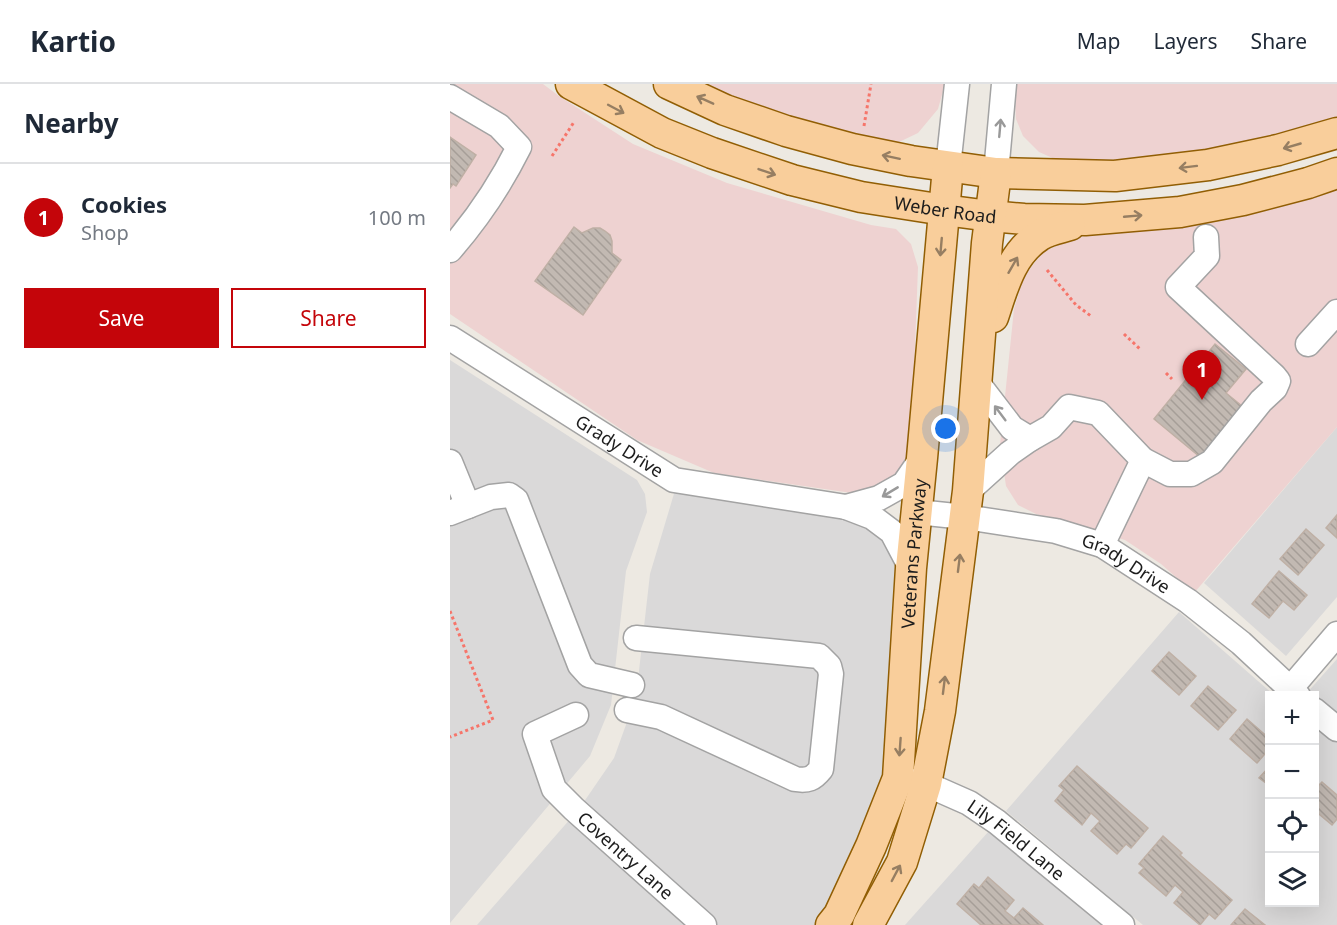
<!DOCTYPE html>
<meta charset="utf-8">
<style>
body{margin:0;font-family:"Noto Sans",sans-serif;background:#f6f6f7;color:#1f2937}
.controls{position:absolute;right:18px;bottom:18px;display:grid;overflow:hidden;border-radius:0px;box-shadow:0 6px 24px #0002}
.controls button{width:54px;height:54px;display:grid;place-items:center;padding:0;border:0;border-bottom:2px solid #e0e1e3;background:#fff;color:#1f2937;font:30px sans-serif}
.you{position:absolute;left:496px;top:345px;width:21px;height:21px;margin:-15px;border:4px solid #fff;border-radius:50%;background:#1a73e8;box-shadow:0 0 0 9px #1a73e833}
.badge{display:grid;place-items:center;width:39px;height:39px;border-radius:50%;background:#c4050a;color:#fff;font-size:20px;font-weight:700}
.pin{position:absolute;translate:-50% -50px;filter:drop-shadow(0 2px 3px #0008)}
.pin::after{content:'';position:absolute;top:32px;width:21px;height:18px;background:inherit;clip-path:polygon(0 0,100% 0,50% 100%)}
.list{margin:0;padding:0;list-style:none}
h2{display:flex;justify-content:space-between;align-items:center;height:78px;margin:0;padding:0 24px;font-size:26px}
h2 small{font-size:20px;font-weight:400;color:#747a83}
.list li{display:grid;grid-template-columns:39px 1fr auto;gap:18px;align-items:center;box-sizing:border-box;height:108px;padding:0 24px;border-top:2px solid #e0e1e3}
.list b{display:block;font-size:22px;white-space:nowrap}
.list p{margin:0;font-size:20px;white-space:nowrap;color:#747a83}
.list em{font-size:20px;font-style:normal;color:#747a83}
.actions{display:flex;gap:12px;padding:18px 24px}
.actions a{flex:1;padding:14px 0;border:2px solid #c4050a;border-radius:0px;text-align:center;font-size:21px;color:#c4050a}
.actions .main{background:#c4050a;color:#fff}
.icon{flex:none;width:33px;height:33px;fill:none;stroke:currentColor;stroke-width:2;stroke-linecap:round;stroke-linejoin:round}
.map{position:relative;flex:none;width:887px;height:841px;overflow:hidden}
header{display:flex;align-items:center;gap:36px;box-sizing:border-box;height:84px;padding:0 30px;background:#fff;border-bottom:2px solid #e0e1e3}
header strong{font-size:28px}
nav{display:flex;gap:33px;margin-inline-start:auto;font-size:21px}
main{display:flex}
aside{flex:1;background:#fff}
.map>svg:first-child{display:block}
</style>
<header>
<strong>Kartio</strong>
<nav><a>Map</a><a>Layers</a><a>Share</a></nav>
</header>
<main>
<aside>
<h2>Nearby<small></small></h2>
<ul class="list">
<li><span class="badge">1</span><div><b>Cookies</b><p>Shop</p></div><em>100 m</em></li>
</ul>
<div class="actions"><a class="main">Save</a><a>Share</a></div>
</aside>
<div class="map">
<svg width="887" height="841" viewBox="0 0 887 841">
<defs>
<pattern id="building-back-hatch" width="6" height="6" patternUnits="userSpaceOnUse" patternTransform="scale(1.5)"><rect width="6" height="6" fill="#c2b9b2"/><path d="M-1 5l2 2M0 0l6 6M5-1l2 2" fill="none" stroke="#a69e98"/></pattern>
</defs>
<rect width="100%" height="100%" fill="#ede9e2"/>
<g fill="#dad9d9">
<polygon points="0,276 187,396 195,410 197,428 176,487 161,621 140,672 0,839"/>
<polygon points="887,343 887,513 836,572 754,499"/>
<polygon points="226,403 397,431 428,447 454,485 442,692 372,841 27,841 129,725 164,674 186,613 200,490"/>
<polygon points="729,528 824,611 820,612 820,818 864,818 864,612 855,611 887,575 887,841 693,841 556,727"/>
<polygon points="547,738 662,841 455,841"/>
</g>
<g fill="#eed2d1">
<polygon points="0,0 93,0 109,12 183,60 277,99 421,141 446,145 461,160 468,183 461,370 452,389 433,404 409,410 264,389 187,356 0,230"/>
<polygon points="246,0 495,0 488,25 468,49 447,59 424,59 376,46"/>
<polygon points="564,0 887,0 887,33 822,54 722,73 641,79 605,75 589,68 573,52 566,35"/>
<polygon points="887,104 887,343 744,509 711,480 675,456 586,430 568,421 556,402 550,361 564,225 574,192 593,168 619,156 653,147"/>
</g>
<g fill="url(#building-back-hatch)" stroke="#bfb0a5" stroke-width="1.5">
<polygon points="0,53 26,71 6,102 3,100 0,104"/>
<polygon points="124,143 132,149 143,144 150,144 155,147 160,151 162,157 162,169 171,176 133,231 85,197"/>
<polygon points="765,260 796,285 776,309 792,322 750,373 704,335"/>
<polygon points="887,431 887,454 876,444"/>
<polygon points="856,445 874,461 848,491 830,475"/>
<polygon points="829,487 857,511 844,526 833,517 819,534 802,520"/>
<polygon points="719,568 746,592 729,611 702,587"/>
<polygon points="758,602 786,626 768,646 741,622"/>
<polygon points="797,635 820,655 820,664 807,679 780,655"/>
<polygon points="627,682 698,744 681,764 676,760 667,770 641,747 650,737 641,729 632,741 605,717 614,706 609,702"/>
<polygon points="820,682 820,702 809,694"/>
<polygon points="872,698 887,711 887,735 882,741 864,726 864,706"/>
<polygon points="713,752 732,769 730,771 782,816 765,835 759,830 750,841 724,819 733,808 725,801 716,812 689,789 694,784 689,780"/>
<polygon points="538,793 564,816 555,827 564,834 573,824 593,841 531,841 507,820 524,800 529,804"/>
<polygon points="795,825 815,841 781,841"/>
</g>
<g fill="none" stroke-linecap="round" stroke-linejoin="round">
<defs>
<g id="minor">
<path d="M 0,13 L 49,42 L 69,63 C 51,99 27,135 0,166"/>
<polyline points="498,83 507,0"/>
<polyline points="546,89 554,0"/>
<path id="s1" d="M 0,254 L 224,396 L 396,423 L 422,433 L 442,448 L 461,484"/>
<polyline points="858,260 887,228"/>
<polyline points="580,355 601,343 619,323 648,329 693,376 720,390 741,390 762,378 811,317 825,304 828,297 824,292 728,203 757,172 756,153"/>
<polyline points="0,378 18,422"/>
<polyline points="518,407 560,369 580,355 562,344 526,297"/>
<polyline points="396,423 429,414 454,400 472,374"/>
<path id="s2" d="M 467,428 L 515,433 L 606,447 L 652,461 L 738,517 L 791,559 L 848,612"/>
<polyline points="0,429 41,413 59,411 66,416 130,581 139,591 182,601"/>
<polyline points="652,461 693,376"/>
<polyline points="840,605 887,550"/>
<path d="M 177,626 L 211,633 L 345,695 C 358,697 363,695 371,685 L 381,590 L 379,582 L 369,572 L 186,554"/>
<polyline points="864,626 887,645"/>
<path id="s3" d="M 126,631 L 85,650 L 104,705 L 124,725 L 254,841"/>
<path id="s4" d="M 461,697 L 476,700 L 519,719 L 547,738 L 672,841"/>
</g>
<g id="major">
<path id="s5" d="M 121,0 L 212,49 L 262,69 L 342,96 L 411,113 L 494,126 L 540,132 L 574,135 L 635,136 L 730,128 L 793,116 L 858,99 L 887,89"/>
<polyline points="219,0 275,26 336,47 402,65 461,77 546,89 665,92 758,81 828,66 887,49"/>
<path d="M 543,233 C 553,203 561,170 589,152 C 597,146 610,144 620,141"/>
<path id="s6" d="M 381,841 L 389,831 L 421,762 L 448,694 L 461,484 L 472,374 L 498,83"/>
<polyline points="418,841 452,778 476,700 490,627 518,407 537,159 546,89"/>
</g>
</defs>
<use href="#minor" stroke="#a3a3a3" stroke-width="27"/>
<use href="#major" stroke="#915e04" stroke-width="33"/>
<g stroke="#f6756a" stroke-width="3" stroke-dasharray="3 3" stroke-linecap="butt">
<polyline points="414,42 421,0"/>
<polyline points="102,72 124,38"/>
<polyline points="597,186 626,221 641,232"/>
<polyline points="674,250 690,265"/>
<polyline points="716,289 722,295"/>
<polyline points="0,527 43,636 0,653"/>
</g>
<use href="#minor" stroke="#fff" stroke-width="24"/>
<use href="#major" stroke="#f9ce9b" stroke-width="30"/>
</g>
<defs><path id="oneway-shaft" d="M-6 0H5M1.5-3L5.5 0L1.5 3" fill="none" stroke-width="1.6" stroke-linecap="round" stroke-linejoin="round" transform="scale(1.5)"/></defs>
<g stroke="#967e62">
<use href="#oneway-shaft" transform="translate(255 16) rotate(-156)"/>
<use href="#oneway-shaft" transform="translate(166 25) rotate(28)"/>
<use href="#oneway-shaft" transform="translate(842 62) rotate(164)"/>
<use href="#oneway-shaft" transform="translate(441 73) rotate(-168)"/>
<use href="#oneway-shaft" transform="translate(738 83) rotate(173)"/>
<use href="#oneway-shaft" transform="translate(317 88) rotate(19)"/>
<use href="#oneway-shaft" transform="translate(683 132) rotate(-5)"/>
<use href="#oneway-shaft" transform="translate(491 163) rotate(95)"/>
<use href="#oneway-shaft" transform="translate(563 181) rotate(-60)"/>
<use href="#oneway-shaft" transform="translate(509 479) rotate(-83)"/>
<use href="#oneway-shaft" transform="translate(494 601) rotate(-83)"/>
<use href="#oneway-shaft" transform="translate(450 663) rotate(94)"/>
<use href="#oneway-shaft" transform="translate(446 789) rotate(-62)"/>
</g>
<g stroke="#999">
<use href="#oneway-shaft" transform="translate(550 44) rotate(-85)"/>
<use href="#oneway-shaft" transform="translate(550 329) rotate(-127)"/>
<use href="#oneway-shaft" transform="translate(440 408) rotate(149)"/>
</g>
<g text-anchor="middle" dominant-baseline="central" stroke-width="6" stroke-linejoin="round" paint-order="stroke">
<g font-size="18" fill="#1c1c1c" stroke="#fff">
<text stroke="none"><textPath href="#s5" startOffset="398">Weber Road</textPath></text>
<text stroke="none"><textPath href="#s1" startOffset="201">Grady Drive</textPath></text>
<text stroke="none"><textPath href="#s6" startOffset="387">Veterans Parkway</textPath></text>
<text stroke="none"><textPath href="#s2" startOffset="218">Grady Drive</textPath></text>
<text stroke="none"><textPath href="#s4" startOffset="122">Lily Field Lane</textPath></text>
<text stroke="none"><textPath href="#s3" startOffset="201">Coventry Lane</textPath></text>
</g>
</g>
</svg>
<div class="controls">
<button>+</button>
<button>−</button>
<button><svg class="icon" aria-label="locate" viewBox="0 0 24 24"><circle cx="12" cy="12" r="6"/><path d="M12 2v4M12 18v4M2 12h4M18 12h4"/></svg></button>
<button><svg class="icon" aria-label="layers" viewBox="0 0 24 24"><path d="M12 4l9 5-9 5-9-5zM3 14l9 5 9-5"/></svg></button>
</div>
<div class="you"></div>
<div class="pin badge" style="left:752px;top:316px">1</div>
</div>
</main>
